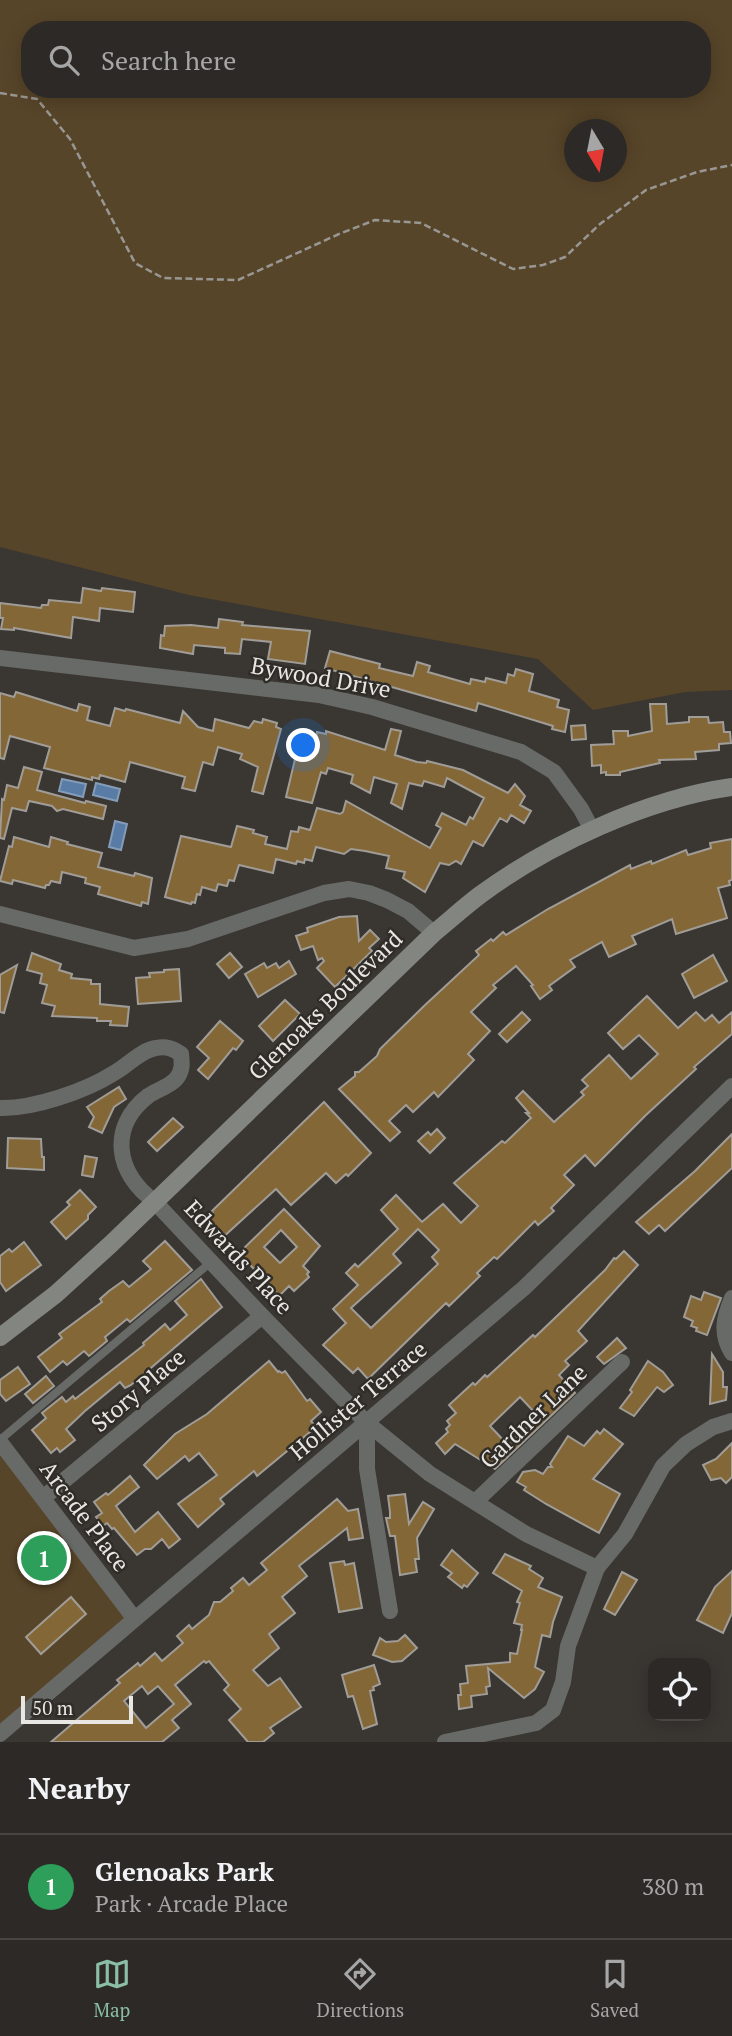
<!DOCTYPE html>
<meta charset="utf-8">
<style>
body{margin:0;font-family:"PT Serif",serif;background:#383532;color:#f1f3f6}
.controls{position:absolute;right:21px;bottom:21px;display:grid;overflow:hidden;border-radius:14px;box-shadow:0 4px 18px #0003}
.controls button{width:63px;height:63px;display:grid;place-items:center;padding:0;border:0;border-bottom:2px solid #484543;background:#2c2926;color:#f1f3f6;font:35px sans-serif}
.compass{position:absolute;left:564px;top:119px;width:63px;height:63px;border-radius:50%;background:#2c2926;box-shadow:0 4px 18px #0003;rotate:170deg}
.scale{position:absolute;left:21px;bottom:18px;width:112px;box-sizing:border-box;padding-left:7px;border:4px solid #e9e7e4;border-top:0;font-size:19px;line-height:24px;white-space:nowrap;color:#e9e7e4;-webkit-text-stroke:5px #302d29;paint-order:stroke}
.you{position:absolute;left:304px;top:746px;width:24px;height:24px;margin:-18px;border:5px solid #fff;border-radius:50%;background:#1a73e8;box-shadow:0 0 0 10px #1a73e833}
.badge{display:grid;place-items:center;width:46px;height:46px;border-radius:50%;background:#8abfa5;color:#fff;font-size:23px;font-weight:700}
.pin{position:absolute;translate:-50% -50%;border:4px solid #fff;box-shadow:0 2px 7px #0006}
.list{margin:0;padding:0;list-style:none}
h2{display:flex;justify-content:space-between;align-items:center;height:91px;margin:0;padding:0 28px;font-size:30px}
h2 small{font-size:23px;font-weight:400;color:#a6a6a7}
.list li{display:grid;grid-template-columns:46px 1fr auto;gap:21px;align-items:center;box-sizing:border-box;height:105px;padding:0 28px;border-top:2px solid #484543}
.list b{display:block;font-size:26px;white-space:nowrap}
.list p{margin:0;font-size:23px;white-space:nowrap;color:#a6a6a7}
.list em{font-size:23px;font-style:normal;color:#a6a6a7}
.icon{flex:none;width:38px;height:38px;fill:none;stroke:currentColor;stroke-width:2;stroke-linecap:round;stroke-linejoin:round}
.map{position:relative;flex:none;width:732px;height:1742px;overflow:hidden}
.search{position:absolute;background:#2c2926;box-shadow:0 4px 18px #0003;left:21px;right:21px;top:21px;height:77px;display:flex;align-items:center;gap:18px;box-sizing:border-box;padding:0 24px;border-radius:28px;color:#a6a6a7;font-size:26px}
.sheet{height:196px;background:#2c2926}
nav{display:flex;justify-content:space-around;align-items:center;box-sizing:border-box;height:98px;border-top:2px solid #484543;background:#2c2926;font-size:19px;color:#a6a6a7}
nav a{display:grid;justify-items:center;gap:4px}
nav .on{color:#8abfa5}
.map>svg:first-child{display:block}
</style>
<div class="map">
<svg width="732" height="1742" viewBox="0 0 732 1742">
<rect width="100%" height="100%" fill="#3a3733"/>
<g fill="#574529" fill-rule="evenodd">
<path d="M 0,0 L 732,0 L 732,690 L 685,692 L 593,710 L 538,659 L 189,595 L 0,547 ZM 30,30 L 702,30 L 702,89 L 30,89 ZM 574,130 L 616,130 L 616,172 L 574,172 Z"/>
<polygon points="0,1442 134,1618 0,1734"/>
</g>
<g fill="#587ca5" stroke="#849cb8" stroke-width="2">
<polygon points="62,779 86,784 83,797 59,791"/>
<polygon points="96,783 120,789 117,801 93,795"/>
<polygon points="115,821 127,824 121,850 109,847"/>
</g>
<g fill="#846737" stroke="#a09c97" stroke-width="2" fill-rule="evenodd">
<polygon points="83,588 101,591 102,588 135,592 133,612 100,608 99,621 73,617 71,638 14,628 14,630 1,629 3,618 0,618 0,603 41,608 42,605 48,605 49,600 81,603"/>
<polygon points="219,619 243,622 242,625 310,631 305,664 268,659 271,642 242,639 240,654 225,653 225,648 194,645 193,654 160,648 161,635 164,636 165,626 191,625 218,628"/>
<polygon points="330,651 380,664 379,668 413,676 417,662 430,666 428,672 470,684 471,679 485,682 486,678 506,683 508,674 514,676 516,669 533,674 529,691 559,700 557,707 569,710 565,732 552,729 553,726 478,703 476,711 325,668"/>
<polygon points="16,692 77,711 79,704 90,707 87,720 110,726 115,708 125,711 126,709 180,723 183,711 198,727 213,731 215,719 249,728 254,721 262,723 263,719 277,723 276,727 281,729 263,794 252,791 258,767 240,759 242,754 218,747 213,765 203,762 195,791 182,788 185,777 130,762 125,782 100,775 99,779 92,777 92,780 44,768 50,747 10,736 4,759 0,758 0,693 14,697"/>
<polygon points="650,704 666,704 667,724 689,722 689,717 708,717 709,723 723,722 724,732 730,732 731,743 719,744 719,750 695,752 696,759 659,760 660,763 620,772 620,775 606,775 606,772 601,773 601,765 592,766 591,745 614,744 613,731 628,731 628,736 652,731"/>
<polygon points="585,725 586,739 572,740 571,726"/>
<polygon points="391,729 401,731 395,755 417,762 426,763 427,761 463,770 508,793 515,784 525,796 520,805 531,811 524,823 511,815 507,822 500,818 483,846 473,841 461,864 456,861 449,865 440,863 425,892 403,878 405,872 386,868 389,856 365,851 351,849 344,854 316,847 312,861 305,859 304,863 297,861 296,864 276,859 273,873 239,865 234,881 229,880 227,886 218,884 216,891 202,887 200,895 197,894 195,903 192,902 191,904 165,897 181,836 231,847 237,826 254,830 253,833 267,837 265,844 287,849 291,831 298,832 299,827 310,830 317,808 340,814 343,812 346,801 430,848 441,828 436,825 442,813 466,825 470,817 473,819 484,798 447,778 444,787 424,781 422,786 409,783 402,809 391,803 397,784 374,777 370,793 351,783 353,775 328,768 326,774 321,772 312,803 286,797 301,734 316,738 317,732 326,734 326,731 385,750"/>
<polygon points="24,767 42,772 37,790 85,803 86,801 106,806 103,819 63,809 57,811 52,806 29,801 26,811 12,808 4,839 0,838 2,799 4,800 7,785 18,788"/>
<polygon points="14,837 49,847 51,837 68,842 67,844 102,853 98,867 134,876 135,873 152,878 148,904 142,902 141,906 98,894 100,887 85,883 86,878 62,872 60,883 51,881 49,885 46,885 45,888 13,880 12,884 0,881 9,846 12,847"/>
<polygon points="732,839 732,880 729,881 730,885 718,888 727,918 676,934 672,919 632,936 636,944 609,957 602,942 570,960 575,967 549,986 552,990 540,999 531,986 533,985 516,966 493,985 496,988 471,1012 490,1031 468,1054 474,1060 438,1097 434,1092 413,1112 406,1105 389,1121 400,1132 390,1141 339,1089 355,1076 355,1072 359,1072 377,1056 380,1049 424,1006 479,955 476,951 491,939 493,941 503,932 506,935 548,909 630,865 631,869 651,861 652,864 686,850 688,855 711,848 710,843"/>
<polygon points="357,916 359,941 370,930 379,939 369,948 372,951 335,987 317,968 324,961 322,958 318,960 313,946 301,950 296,936 308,932 307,928 339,917"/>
<polygon points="32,953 61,964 59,970 72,974 71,978 91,980 91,984 100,984 100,1004 129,1007 127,1026 110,1025 111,1021 97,1021 97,1018 52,1016 55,1006 42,1003 47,985 40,983 42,974 27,970"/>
<polygon points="230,953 242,967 229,978 217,964"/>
<polygon points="713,955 727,981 694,998 682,974"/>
<polygon points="289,961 296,974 258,997 245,974 264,963 267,968 276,963 279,968"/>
<polygon points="17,965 4,1013 0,1012 0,975"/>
<polygon points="179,969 181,1001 138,1004 136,978 150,977 149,973 164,972 164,970"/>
<path d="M 647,996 L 678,1028 L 696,1012 L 705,1021 L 712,1015 L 719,1023 L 732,1012 L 732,1034 L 694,1067 L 696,1069 L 646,1115 L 595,1166 L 585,1155 L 564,1175 L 574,1185 L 551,1208 L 554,1211 L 538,1225 L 535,1221 L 497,1259 L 494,1257 L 477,1273 L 480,1276 L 449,1306 L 446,1303 L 368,1379 L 358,1368 L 353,1373 L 323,1345 L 346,1323 L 333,1309 L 358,1285 L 346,1273 L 355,1264 L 358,1267 L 398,1229 L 381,1210 L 396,1195 L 422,1222 L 443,1204 L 461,1223 L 478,1206 L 454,1183 L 502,1141 L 505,1143 L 531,1118 L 526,1113 L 529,1113 L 516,1098 L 523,1091 L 554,1122 L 584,1095 L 581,1092 L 588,1086 L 582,1080 L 609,1055 L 631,1079 L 658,1054 L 639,1035 L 623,1049 L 608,1033 ZM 418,1229 L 439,1250 L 432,1257 L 438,1264 L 371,1328 L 351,1308 L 401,1263 L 393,1254 Z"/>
<polygon points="285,1000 300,1014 273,1041 259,1026"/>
<polygon points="522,1012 530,1020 507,1042 499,1034"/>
<polygon points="220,1021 243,1041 236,1050 233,1048 208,1079 198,1070 209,1058 197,1047"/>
<polygon points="119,1087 126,1099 114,1107 102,1133 89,1127 94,1117 87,1107"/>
<polygon points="324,1102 371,1153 348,1176 346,1174 336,1183 326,1173 291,1205 276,1189 221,1239 205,1221 213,1213 212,1211"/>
<polygon points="173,1118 183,1127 157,1151 148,1142"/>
<polygon points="437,1129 445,1138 430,1153 418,1141 428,1132 431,1135"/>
<polygon points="732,1134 732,1168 665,1231 659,1225 649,1234 636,1222 695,1171"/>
<polygon points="8,1138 41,1139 42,1157 44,1157 44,1170 7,1168"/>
<polygon points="85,1156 97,1158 93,1177 82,1175"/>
<polygon points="80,1190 96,1207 88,1215 88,1219 66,1239 51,1222 70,1205 67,1202"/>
<path d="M 284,1209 L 320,1246 L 303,1266 L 309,1272 L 307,1274 L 309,1277 L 294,1291 L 289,1286 L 279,1296 L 239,1253 ZM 281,1230 L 297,1247 L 280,1263 L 264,1247 Z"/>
<polygon points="165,1241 192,1270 130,1322 127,1319 105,1337 107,1341 89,1356 84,1351 67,1365 63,1361 50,1372 38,1357 62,1338 59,1334 102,1302 100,1299 109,1291 123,1281 129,1287 151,1269 143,1261"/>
<polygon points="24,1242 41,1265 6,1291 0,1282 0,1256 9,1249 12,1252"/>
<path d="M 624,1251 L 638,1265 L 578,1331 L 587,1341 L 565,1361 L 569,1365 L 559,1375 L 575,1393 L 495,1469 L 455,1444 L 445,1454 L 436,1443 L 448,1432 L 446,1429 L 450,1425 L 447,1421 L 456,1413 L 449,1405 L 473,1383 L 475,1385 L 485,1375 L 487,1377 L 533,1335 L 535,1337 L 605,1270 L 614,1258 L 616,1259 ZM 520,1397 L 538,1416 L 508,1445 L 490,1426 Z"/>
<polygon points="201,1279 222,1307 131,1385 125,1388 120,1382 85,1411 66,1429 75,1440 60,1452 57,1448 51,1453 32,1430 46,1418 42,1413 62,1397 66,1402 73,1396 75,1399 144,1345 143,1343 165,1324 170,1330 187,1315 175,1301"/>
<polygon points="704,1292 721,1298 707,1335 696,1331 697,1328 691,1326 693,1321 684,1317 691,1296 701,1300"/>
<polygon points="617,1338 626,1348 604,1364 597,1357"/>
<polygon points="712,1354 723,1372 723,1387 727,1387 726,1400 710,1404"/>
<polygon points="269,1361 278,1372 279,1371 282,1373 285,1371 307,1401 310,1399 321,1412 311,1421 316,1427 257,1476 254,1471 220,1499 224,1504 198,1527 178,1504 217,1475 199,1453 189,1461 185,1456 157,1479 144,1465 175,1434 207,1414"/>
<polygon points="648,1361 663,1372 673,1385 664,1392 657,1387 634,1416 620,1408 632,1392 630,1390"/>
<polygon points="18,1367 30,1384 6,1401 0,1394 0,1380"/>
<polygon points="46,1376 54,1386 33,1403 25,1394"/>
<polygon points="604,1429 623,1444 593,1479 620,1494 599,1533 546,1504 524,1490 526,1487 517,1482 523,1472 535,1470 543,1474 548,1467 552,1467 550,1464 568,1436 584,1446 597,1431 600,1434"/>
<polygon points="732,1443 732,1477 726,1483 721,1478 711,1480 703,1465 716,1459"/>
<polygon points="130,1476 139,1487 116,1506 135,1532 158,1512 180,1539 169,1548 162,1539 151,1549 145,1549 137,1555 114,1528 112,1529 107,1523 103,1526 96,1517 102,1513 94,1502 106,1493 108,1495"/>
<polygon points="405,1494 409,1524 423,1502 434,1509 417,1538 419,1559 415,1559 417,1572 400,1575 395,1536 390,1536 386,1518 390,1518 390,1512 388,1496"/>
<path d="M 337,1499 L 348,1511 L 358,1509 L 363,1538 L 349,1540 L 347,1528 L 299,1566 L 307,1576 L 282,1597 L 295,1613 L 269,1634 L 279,1648 L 253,1670 L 268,1686 L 280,1678 L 301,1707 L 270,1728 L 274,1733 L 263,1742 L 248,1742 L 229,1720 L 241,1709 L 224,1690 L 229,1685 L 209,1661 L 206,1663 L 204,1661 L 175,1685 L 191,1704 L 172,1720 L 179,1728 L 162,1742 L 51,1742 L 120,1683 L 117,1680 L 138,1663 L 140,1666 L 155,1653 L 162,1661 L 183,1643 L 177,1636 L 189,1625 L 192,1629 L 209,1615 L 214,1602 L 220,1602 L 233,1591 L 231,1588 L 243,1578 L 249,1585 L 267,1570 L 261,1563 ZM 142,1686 L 148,1694 L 158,1686 L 174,1704 L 146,1728 L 124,1701 Z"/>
<polygon points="452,1550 478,1573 467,1587 464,1585 462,1588 448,1577 452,1573 441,1565"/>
<polygon points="505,1554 531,1566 529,1569 543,1578 538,1587 562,1597 553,1622 550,1637 542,1635 535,1667 544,1672 535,1689 524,1698 488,1668 490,1686 486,1687 487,1694 471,1696 472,1707 459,1709 458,1695 461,1695 460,1684 468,1683 466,1666 510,1662 510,1653 517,1654 522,1630 521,1630 522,1625 514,1623 520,1603 517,1602 522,1591 493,1573"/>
<polygon points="344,1561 345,1565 354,1563 362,1608 339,1612 330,1563"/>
<polygon points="732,1571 732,1613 723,1633 697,1620 715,1587"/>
<polygon points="622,1572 637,1580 615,1615 604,1609"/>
<polygon points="71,1597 86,1614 41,1654 26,1637"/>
<polygon points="405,1635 417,1648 402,1661 392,1662 373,1655 380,1638 386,1642 398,1641"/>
<polygon points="374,1665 380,1684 373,1687 374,1690 370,1691 377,1724 363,1729 353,1696 348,1697 342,1675"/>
</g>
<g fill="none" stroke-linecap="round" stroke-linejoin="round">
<polyline stroke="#999793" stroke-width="2.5" stroke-dasharray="7 3.5" stroke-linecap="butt" points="0,93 37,99 70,139 135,263 163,278 238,280 339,234 375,220 421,223 513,269 543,265 565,257 600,224 646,190 697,172 732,165"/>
<polyline stroke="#686a67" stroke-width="8" points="0,1440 211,1262"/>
<g stroke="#686a67" stroke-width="16">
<polyline points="0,658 319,695 372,707 521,752 554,772 581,809 592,830"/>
<polyline points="0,914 134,948 188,939 324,893 349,889 369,893 387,900 408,911 434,933"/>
<path d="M 0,1108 C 33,1109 86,1091 114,1073 C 127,1066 141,1050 156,1048 C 166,1046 172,1048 181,1054 C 182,1063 183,1071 176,1079 C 169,1087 156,1090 148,1096 C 108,1127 116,1174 154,1201 L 262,1316 L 367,1423 L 430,1474 L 526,1534 L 597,1568"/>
<path d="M 732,1298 C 724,1317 720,1334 732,1353"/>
<polyline points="367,1423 367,1469 390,1611"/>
<polyline points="0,1442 134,1618"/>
<polyline points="43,1498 262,1316"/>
<polyline points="475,1502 622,1362"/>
<polyline points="0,1734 524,1288 732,1086"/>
<polyline points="445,1742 536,1723 553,1710 563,1682 568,1646 597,1568 625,1534 663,1466 686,1444 713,1427 732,1421"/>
</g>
<path stroke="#838581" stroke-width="18" d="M 0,1337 L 56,1294 L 111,1244 L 434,933 C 450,920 464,907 480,895 C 549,844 647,799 732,787"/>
</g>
<g text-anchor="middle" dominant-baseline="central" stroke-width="5" stroke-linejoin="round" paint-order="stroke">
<g font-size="23" fill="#e9e7e4" stroke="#302d29">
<text transform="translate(321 677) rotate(10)">Bywood Drive</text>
<text transform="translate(325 1005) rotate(-44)">Glenoaks Boulevard</text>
<text transform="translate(239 1257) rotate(47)">Edwards Place</text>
<text transform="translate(138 1390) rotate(-40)">Story Place</text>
<text transform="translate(358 1400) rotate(-40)">Hollister Terrace</text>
<text transform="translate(533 1416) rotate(-44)">Gardner Lane</text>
<text transform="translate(85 1516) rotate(53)">Arcade Place</text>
</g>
</g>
</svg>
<div class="controls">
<button><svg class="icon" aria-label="locate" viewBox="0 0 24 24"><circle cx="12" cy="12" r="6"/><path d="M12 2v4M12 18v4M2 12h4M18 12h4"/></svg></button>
</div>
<svg class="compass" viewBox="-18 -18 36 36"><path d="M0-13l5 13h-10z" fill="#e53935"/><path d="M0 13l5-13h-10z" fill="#a6a6a7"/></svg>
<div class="scale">50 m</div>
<div class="you"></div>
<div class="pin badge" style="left:44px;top:1558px;background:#2e9e5b">1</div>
<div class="search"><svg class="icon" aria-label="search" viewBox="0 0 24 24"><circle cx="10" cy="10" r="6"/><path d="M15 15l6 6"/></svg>Search here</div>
</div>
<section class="sheet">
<h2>Nearby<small></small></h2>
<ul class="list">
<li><span class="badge" style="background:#2e9e5b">1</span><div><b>Glenoaks Park</b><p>Park · Arcade Place</p></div><em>380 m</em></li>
</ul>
</section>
<nav>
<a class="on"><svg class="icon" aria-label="map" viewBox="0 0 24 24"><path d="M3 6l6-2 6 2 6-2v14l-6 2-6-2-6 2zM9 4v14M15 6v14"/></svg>Map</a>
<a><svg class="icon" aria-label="directions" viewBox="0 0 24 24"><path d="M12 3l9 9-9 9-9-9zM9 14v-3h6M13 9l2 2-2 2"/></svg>Directions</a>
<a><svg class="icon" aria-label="saved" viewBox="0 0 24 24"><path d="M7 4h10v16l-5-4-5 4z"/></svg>Saved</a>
</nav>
